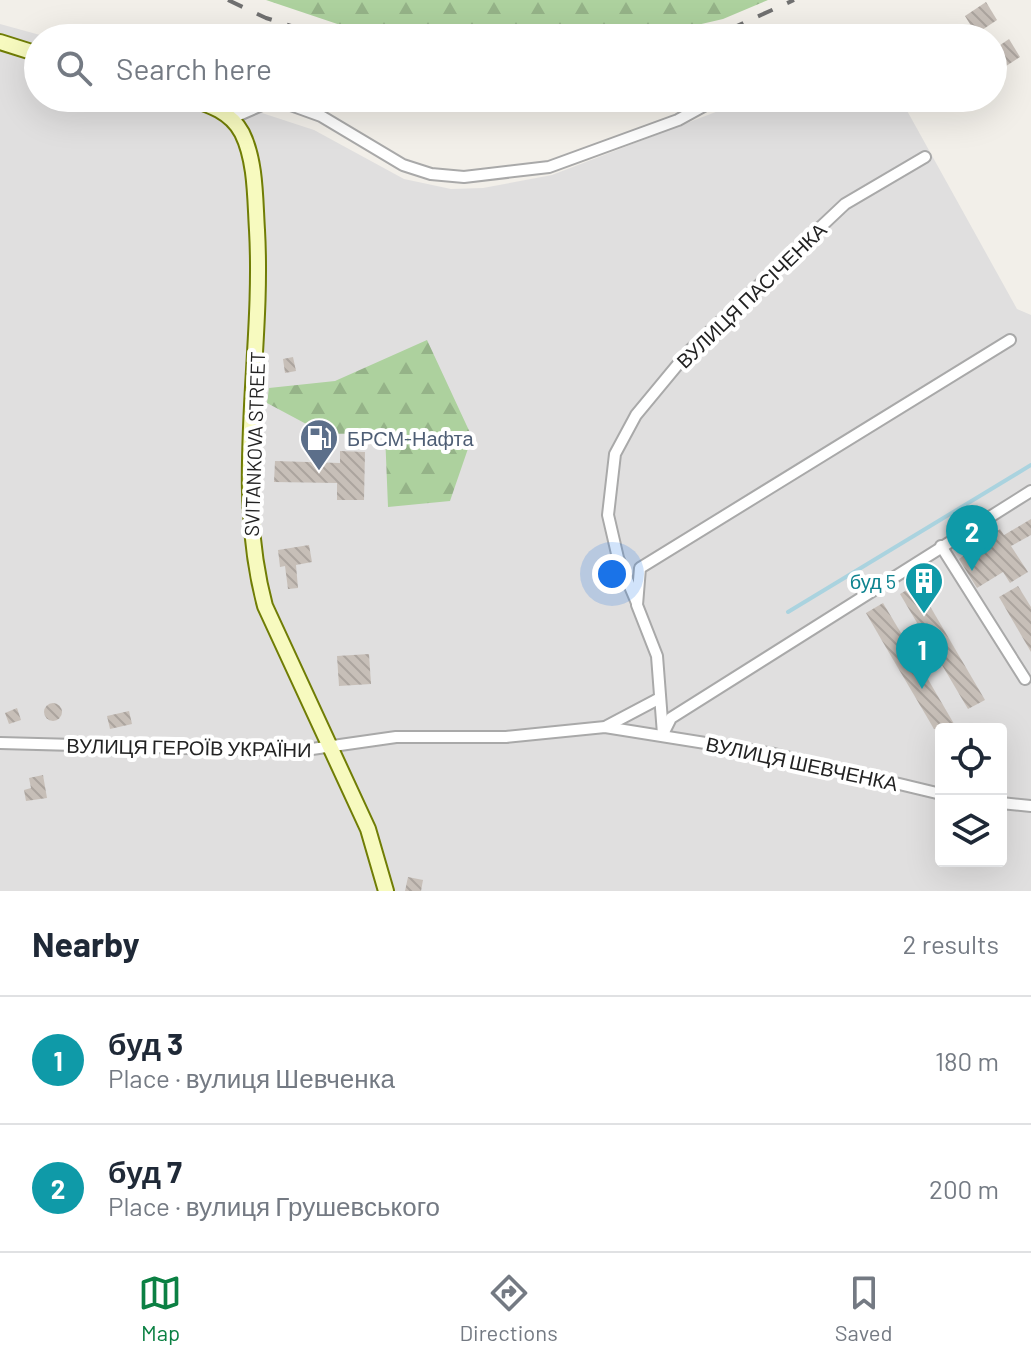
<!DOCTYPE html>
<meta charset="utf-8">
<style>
body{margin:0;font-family:Barlow,sans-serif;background:#f6f6f7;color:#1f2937}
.controls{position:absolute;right:24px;bottom:24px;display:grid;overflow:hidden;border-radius:8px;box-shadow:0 8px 32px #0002}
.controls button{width:72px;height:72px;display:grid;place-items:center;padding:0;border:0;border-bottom:2px solid #e0e1e3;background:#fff;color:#1f2937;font:40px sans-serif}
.you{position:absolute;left:612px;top:574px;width:28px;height:28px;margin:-20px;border:6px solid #fff;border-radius:50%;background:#1a73e8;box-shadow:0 0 0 12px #1a73e833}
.badge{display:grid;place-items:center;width:52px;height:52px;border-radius:50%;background:#0b8043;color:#fff;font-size:26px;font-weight:700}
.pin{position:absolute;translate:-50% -66px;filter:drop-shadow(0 2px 4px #0008)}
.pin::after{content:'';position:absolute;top:42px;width:28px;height:24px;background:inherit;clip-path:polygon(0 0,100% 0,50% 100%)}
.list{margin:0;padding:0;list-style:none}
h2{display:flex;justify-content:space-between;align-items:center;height:104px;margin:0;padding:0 32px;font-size:34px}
h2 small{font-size:26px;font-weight:400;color:#747a83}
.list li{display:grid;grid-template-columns:52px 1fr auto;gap:24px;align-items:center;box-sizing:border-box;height:128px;padding:0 32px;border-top:2px solid #e0e1e3}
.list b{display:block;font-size:30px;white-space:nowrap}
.list p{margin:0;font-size:26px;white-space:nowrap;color:#747a83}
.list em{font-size:26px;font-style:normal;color:#747a83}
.icon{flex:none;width:44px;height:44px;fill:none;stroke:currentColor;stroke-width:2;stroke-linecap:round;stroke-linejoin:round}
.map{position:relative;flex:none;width:1031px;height:891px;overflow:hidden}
.search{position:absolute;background:#fff;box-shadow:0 8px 32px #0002;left:24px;right:24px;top:24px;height:88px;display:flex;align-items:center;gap:20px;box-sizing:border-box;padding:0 28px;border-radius:44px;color:#747a83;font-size:30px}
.sheet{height:360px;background:#fff}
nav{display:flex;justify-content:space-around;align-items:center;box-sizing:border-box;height:112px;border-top:2px solid #e0e1e3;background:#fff;font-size:22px;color:#747a83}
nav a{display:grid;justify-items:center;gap:4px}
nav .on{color:#0b8043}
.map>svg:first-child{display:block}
</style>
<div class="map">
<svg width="1031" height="891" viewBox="0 0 1031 891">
<defs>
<pattern id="forest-firs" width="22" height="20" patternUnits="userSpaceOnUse" patternTransform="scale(2)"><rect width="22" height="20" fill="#add19e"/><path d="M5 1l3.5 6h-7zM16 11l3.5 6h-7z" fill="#95b388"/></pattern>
<pattern id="building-back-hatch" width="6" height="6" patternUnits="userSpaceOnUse" patternTransform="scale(2)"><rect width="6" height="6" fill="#c7bfb8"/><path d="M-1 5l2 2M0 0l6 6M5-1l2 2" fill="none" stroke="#aba49e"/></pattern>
</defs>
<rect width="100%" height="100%" fill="#f2efe9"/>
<path fill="#e0dfdf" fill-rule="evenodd" d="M 0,24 L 51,38 L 38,38 L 38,98 L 245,98 L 262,113 L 314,130 L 404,179 L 451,189 L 483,188 L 552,175 L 752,98 L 900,98 L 1017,309 L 1031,315 L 1031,891 L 0,891 ZM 941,729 L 1001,729 L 1001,861 L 941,861 Z"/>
<g fill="url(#forest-firs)">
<polygon points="266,0 768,0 723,19 641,38 379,38"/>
<polygon points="427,340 472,437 450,501 388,507 385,433 325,434 267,403 269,388 335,381"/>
</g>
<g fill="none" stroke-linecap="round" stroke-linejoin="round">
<polyline stroke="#aad3df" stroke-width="4" points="788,612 1031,465"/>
</g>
<g fill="url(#building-back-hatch)">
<polygon points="986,2 997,20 976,34 965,16"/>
<polygon points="1009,39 1020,57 1000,70 993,60 993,50"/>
<polygon points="293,357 296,371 285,373 283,359"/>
<polygon points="340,451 365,452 364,500 337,500 337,483 274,482 275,461 340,463"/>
<polygon points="1031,519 1031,535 1011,546 1028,572 1010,583 1003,572 977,588 959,559 1000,529 1004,535"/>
<polygon points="309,545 312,562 296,565 298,588 288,589 285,566 280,567 278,550"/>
<polygon points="917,584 985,700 968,709 900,594"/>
<polygon points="1018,586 1031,607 1031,652 999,597"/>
<polygon points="883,603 901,633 957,729 934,729 881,639 866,613"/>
<polygon points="369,654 371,684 339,686 337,656"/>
<circle cx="53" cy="712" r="9"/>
<polygon points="17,708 21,720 9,724 5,713"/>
<polygon points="129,711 132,724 110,729 107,716"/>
<polygon points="43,775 47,798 26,801 24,790 31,788 29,778"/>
<polygon points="408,877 423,880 421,891 405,891"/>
</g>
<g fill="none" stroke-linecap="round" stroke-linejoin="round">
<defs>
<g id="minor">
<polyline points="845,38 854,35"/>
<polyline points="232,118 271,101 285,103 321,116 403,165 431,174 464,177 549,167 678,120 718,98"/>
<polyline points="941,546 1025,679"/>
<polyline points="637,603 618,558 608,515 615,454 636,415 689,351 845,204 925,157"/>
<polyline points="607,726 660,698"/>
<polyline points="664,732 671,718 1031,491"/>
<polyline points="663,734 657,656 637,605 640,568 1010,340"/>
<polyline points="0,743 298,751 396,737 506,737 605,727 774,754 941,794"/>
<polyline points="1001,803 1031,806"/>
</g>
<g id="secondary">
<polyline points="0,42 38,54"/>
<path d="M 188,98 C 210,105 231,112 242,133 C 256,161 255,200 257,230 C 264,355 232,483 265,606 L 368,829 L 386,891"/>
</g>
</defs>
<use href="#minor" stroke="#a9a9a9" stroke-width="14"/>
<use href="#secondary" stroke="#707d05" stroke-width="18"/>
<use href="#minor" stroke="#fff" stroke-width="10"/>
<use href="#secondary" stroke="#f7fabf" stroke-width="14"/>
<g stroke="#707070" stroke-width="4" stroke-dasharray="16 16" stroke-linecap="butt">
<polyline points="228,0 266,18 330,38"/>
<polyline points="698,38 728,30 794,0"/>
</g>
</g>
<defs>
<symbol id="fuel-pin" viewBox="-11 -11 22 30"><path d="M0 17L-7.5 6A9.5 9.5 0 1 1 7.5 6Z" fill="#5c6f8a" stroke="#fff"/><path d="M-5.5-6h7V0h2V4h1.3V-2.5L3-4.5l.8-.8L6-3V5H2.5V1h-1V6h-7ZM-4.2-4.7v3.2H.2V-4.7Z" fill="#fff"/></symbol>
<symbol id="building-pin" viewBox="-11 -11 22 30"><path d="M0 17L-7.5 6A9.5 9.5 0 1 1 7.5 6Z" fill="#0f9aa8" stroke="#fff"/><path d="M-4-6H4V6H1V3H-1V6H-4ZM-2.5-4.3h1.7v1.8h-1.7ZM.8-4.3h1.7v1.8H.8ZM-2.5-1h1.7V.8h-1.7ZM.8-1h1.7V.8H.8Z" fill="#fff"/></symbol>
</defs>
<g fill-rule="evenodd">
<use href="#fuel-pin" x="297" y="416" width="44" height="60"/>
<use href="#building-pin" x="902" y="559" width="44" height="60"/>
</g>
<g text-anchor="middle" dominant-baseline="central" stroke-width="8" stroke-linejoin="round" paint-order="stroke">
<g font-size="20" fill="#222" stroke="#fff">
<text transform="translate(751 295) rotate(-44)">ВУЛИЦЯ ПАСІЧЕНКА</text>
<text transform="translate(254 444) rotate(-88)">SVITANKOVA STREET</text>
<text transform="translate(189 747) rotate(1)">ВУЛИЦЯ ГЕРОЇВ УКРАЇНИ</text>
<text transform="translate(802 763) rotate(12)">ВУЛИЦЯ ШЕВЧЕНКА</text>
</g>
<g font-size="20" fill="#4e5e75" stroke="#fff" text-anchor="start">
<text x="347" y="438">БРСМ-Нафта</text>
</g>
<g font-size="20" fill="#0d838f" stroke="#fff" text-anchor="end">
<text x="896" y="581">буд 5</text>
</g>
</g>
</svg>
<div class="controls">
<button><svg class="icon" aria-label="locate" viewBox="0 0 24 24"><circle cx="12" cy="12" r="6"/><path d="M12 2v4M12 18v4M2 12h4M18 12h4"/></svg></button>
<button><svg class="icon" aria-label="layers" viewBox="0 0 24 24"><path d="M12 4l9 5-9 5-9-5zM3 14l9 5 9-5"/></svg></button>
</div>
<div class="you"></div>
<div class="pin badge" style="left:922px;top:689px;background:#0f9aa8">1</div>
<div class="pin badge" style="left:972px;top:571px;background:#0f9aa8">2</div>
<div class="search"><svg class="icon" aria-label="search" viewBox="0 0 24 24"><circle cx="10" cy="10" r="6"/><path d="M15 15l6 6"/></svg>Search here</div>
</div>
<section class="sheet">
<h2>Nearby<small>2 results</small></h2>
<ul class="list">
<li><span class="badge" style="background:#0f9aa8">1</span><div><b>буд 3</b><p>Place · вулиця Шевченка</p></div><em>180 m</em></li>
<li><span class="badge" style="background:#0f9aa8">2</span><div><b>буд 7</b><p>Place · вулиця Грушевського</p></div><em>200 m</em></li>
</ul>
</section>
<nav>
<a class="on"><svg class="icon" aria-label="map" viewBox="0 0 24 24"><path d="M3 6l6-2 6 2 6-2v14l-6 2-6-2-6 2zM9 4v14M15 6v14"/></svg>Map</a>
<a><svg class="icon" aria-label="directions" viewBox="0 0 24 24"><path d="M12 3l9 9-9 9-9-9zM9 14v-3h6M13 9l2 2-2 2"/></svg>Directions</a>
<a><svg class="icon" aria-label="saved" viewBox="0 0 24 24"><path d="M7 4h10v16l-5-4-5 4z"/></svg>Saved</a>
</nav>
